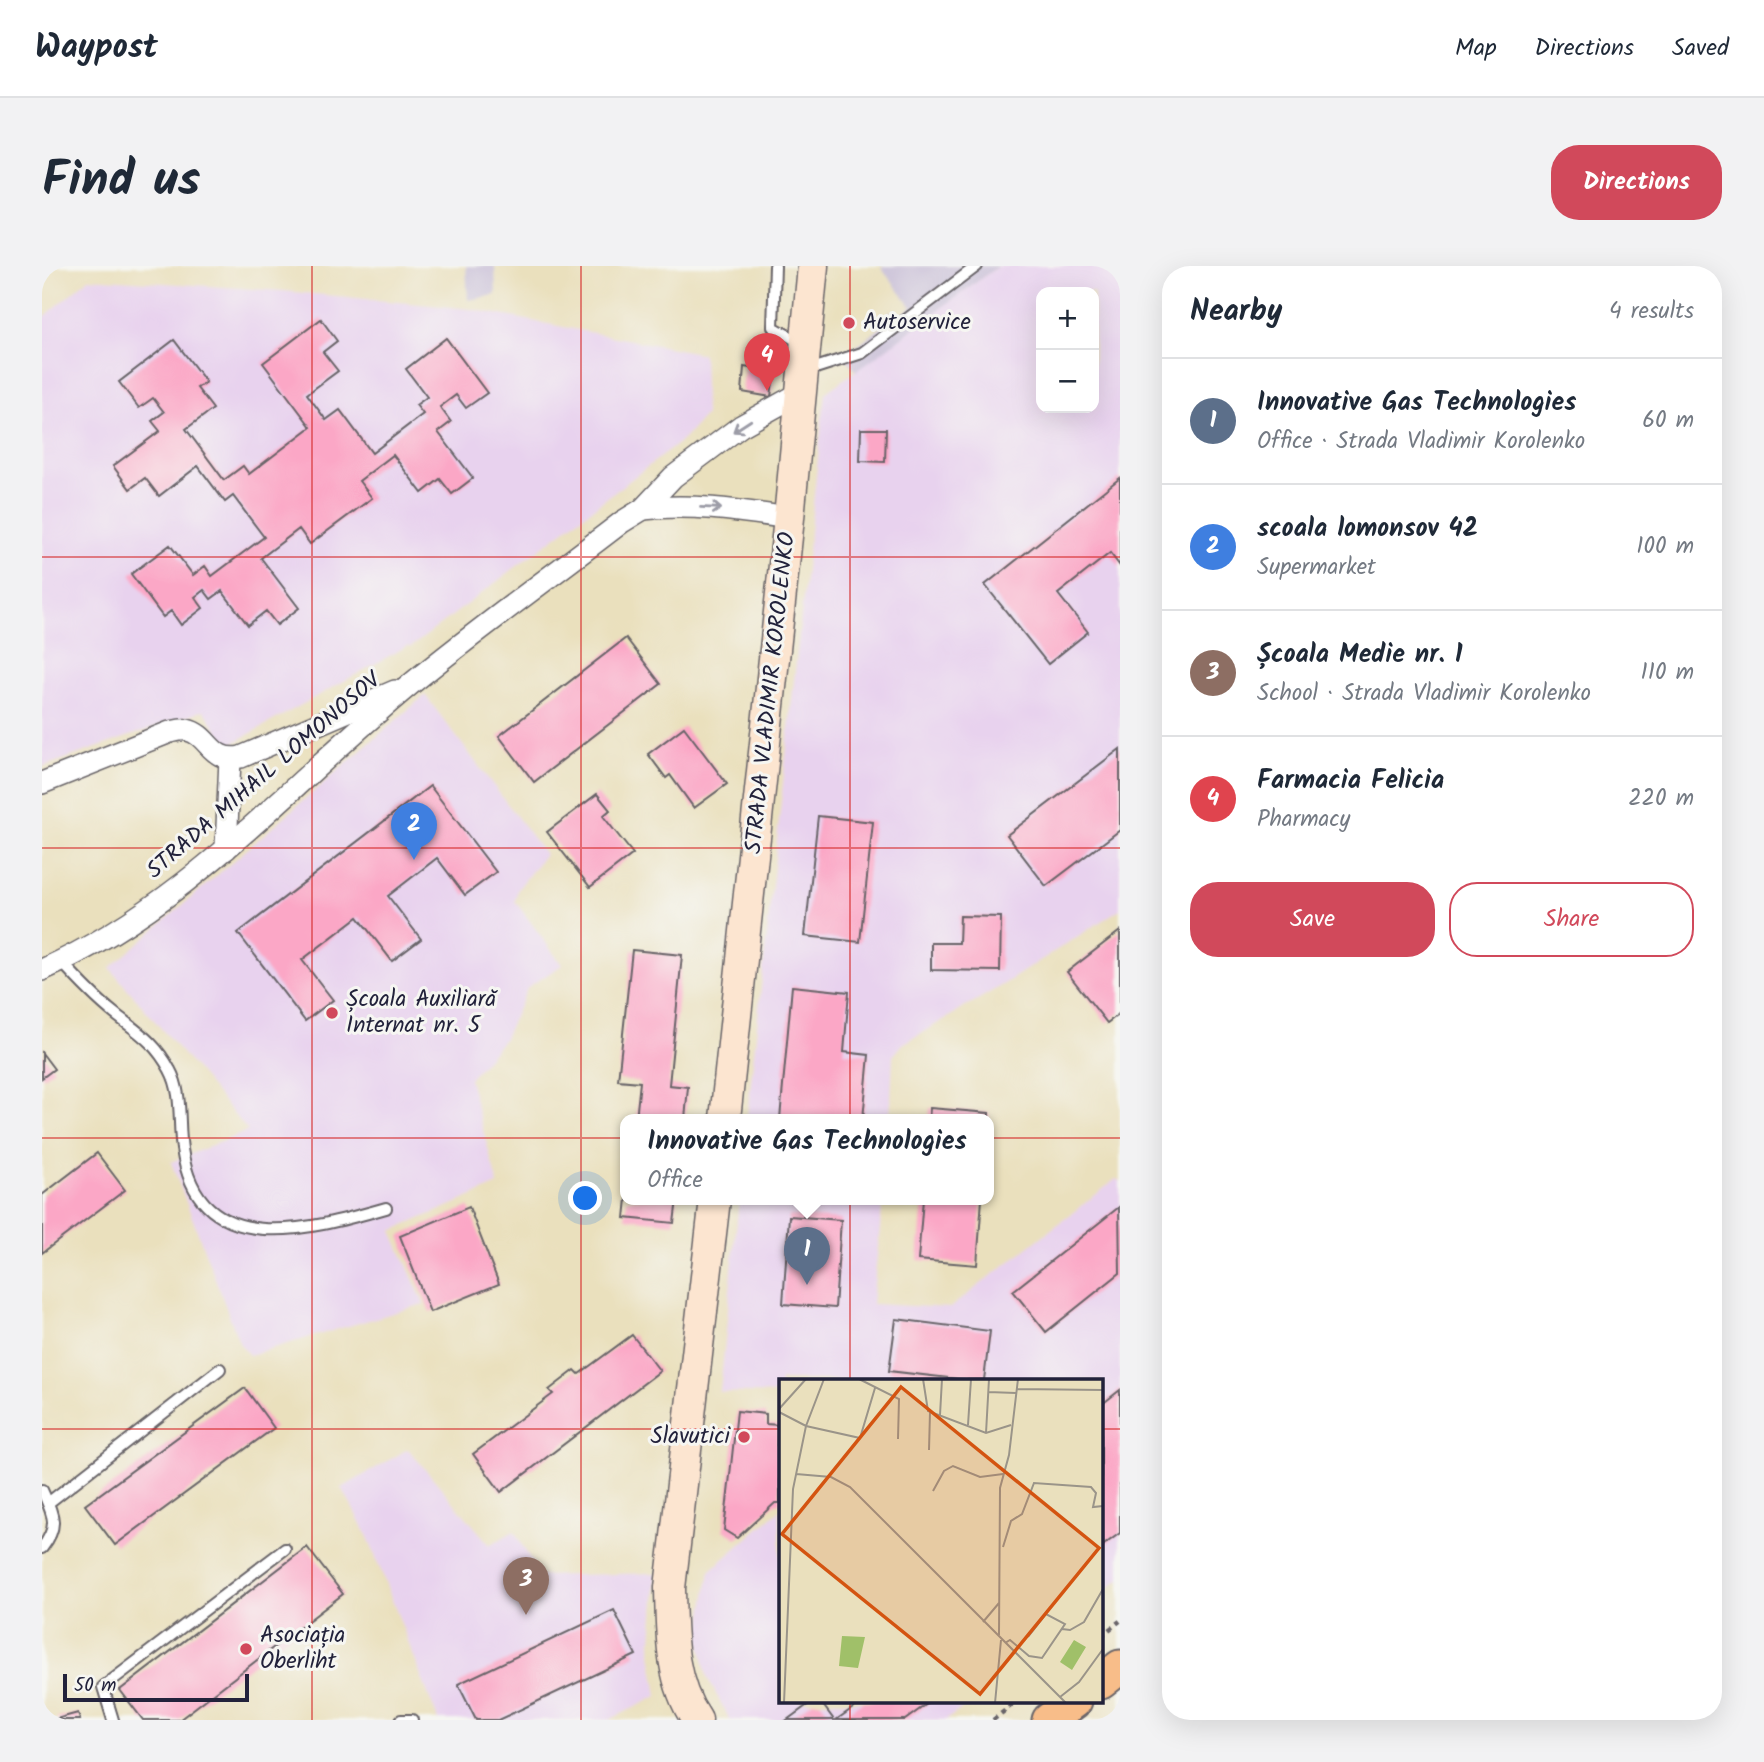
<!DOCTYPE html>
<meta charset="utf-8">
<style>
body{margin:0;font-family:Kalam,sans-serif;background:#f2f2f3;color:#1f2937}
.controls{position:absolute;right:21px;top:21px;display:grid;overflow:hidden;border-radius:14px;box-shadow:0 7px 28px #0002}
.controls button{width:63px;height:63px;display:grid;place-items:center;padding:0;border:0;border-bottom:2px solid #e0e1e3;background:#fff;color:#1f2937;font:35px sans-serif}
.scale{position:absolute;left:21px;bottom:18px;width:186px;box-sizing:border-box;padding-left:7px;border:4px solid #22223b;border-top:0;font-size:19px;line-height:24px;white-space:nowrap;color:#22223b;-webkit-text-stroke:5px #f6f6f2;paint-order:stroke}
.you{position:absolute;left:544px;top:933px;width:24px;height:24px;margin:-18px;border:5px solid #fff;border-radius:50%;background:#1a73e8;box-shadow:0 0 0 10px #1a73e833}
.badge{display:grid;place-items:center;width:46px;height:46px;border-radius:50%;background:#d1495b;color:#fff;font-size:23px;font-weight:700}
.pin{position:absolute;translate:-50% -58px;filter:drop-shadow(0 2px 4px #0008)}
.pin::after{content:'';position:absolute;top:37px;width:24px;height:21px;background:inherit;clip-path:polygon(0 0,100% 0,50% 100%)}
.popup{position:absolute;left:578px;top:848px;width:374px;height:91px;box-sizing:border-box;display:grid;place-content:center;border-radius:14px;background:#fff;filter:drop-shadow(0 2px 5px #0005);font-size:23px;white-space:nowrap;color:#747a83}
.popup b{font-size:26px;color:#1f2937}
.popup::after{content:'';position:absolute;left:50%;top:100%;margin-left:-14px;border:14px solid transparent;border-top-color:#fff}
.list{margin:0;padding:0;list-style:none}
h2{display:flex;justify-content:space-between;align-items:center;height:91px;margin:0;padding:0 28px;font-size:30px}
h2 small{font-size:23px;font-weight:400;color:#747a83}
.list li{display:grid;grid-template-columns:46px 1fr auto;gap:21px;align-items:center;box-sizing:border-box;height:126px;padding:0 28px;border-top:2px solid #e0e1e3}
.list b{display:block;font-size:26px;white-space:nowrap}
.list p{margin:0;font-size:23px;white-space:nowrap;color:#747a83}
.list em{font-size:23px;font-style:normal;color:#747a83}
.actions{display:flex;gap:14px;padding:21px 28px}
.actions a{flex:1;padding:16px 0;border:2px solid #d1495b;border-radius:28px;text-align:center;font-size:24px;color:#d1495b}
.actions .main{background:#d1495b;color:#fff}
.map{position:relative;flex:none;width:1078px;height:1454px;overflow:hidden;border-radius:28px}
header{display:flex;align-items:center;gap:42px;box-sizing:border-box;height:98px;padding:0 35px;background:#fff;border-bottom:2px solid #e0e1e3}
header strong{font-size:33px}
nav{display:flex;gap:38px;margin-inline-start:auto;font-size:24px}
.intro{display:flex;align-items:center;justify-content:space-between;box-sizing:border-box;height:168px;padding:0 42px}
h1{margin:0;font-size:49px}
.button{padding:18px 32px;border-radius:28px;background:#d1495b;color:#fff;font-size:24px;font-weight:700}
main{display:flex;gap:42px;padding:0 42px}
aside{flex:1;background:#fff;border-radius:28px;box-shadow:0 7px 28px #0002}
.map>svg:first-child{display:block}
</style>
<header>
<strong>Waypost</strong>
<nav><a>Map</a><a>Directions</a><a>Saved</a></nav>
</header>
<div class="intro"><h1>Find us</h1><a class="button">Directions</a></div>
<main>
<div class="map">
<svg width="1078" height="1454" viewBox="0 0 1078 1454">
<rect width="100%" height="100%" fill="#f6f6f2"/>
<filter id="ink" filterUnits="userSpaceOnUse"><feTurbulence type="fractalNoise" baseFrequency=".0143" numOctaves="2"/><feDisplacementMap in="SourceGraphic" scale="14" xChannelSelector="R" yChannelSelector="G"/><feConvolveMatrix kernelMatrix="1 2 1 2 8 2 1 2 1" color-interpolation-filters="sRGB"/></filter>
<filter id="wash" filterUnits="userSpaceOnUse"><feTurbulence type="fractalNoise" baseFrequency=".00686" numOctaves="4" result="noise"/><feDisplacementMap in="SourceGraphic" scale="28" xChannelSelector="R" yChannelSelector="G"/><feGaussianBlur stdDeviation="1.57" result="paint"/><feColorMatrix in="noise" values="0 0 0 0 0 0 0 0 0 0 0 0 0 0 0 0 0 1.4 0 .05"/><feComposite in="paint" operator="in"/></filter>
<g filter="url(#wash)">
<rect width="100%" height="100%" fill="#eae0bd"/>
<g fill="#e8d2ee" fill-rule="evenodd">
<path d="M 956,0 L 1078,0 L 1078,643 L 962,718 L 861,778 L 851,790 L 848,853 L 705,853 L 783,127 ZM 999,26 L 1052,26 L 1052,142 L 999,142 Z"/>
<polygon points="47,12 241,25 428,43 661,88 663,149 642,173 369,381 365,380 186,480 162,444 0,501 0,53"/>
<polygon points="383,429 503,588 476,623 473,635 520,699 486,721 461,774 427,813 456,919 350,965 382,1038 207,1089 198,1078 129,896 206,865 68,702"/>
<polygon points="1074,913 1078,915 1078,1313 1059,1328 1059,1114 738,1114 738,1128 678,1126 697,933 841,933 830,1038 908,1042"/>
<polygon points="366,1183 448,1279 472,1265 498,1310 615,1307 609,1388 616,1430 567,1454 396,1454 326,1271 300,1222"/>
<polygon points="738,1244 738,1435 931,1435 904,1454 688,1454 665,1411 657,1372 668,1305"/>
</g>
<g fill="#c9bfd7">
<polygon points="424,0 453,0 454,29 426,34"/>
<polygon points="841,0 956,0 814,105 802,90 842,59 848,44 854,52 870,41 839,2"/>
</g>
<g id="blocks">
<g fill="#fba7c6">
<polygon points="279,53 295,75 281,86 296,105 265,128 284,154 298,144 330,187 381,148 374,139 385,131 364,103 404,72 445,127 424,142 414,129 398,141 409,156 396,166 431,212 410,228 398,213 380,227 351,189 317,215 330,232 268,278 257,263 219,292 257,342 235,359 224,345 206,359 180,325 169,333 162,324 153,331 161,342 139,359 129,345 121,351 89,308 128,279 151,309 163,300 170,310 222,271 191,230 183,236 156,200 117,230 103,212 88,223 71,200 118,165 110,155 122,146 111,132 97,142 77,116 132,74 164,116 155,122 171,143 144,163 182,214 201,200 207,208 269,161 221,97"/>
<polygon points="702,101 732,106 729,131 700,126"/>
<polygon points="819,163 844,163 843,196 818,195"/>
<polygon points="1078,212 1078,300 1068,287 1016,328 1046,366 1006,398 943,319"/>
<polygon points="584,372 619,418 492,516 457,470"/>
<polygon points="642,461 685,518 652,542 628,509 624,512 606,488"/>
<polygon points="1078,483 1078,564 1004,620 965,569"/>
<polygon points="388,520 454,606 423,629 395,592 346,630 379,673 350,695 316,651 260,694 291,734 263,755 196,667"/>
<polygon points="555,528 568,544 561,550 591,588 548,621 505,566"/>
<polygon points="776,550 831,556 818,676 763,670"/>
<polygon points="918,650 959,651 958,705 889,704 889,677 917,677"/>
<polygon points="1078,665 1078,747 1065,757 1025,706"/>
<polygon points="590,684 640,689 627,819 646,821 643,853 594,853 598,816 576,814"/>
<polygon points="750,720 807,726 802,786 827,789 821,853 738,853"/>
<polygon points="0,787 12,803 0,812"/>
<polygon points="888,842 947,847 947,853 887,853"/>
<polygon points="55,887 83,924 0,987 0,929"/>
<polygon points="585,933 635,933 632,957 583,952"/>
<polygon points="881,933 940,933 935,999 876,994"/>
<polygon points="427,941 457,1018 388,1046 358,970"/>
<polygon points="1077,941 1078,1007 1004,1066 971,1025"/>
<polygon points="747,950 799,954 793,1042 741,1038"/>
<polygon points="854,1053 948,1065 942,1114 924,1114 847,1105"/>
<polygon points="590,1069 618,1105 459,1226 431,1188 511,1128 507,1124 533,1104 537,1108"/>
<polygon points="203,1122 232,1162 73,1279 43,1239"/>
<polygon points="1078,1124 1078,1267 1059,1281 1059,1139"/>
<polygon points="695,1145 724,1148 724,1158 737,1159 735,1179 738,1179 738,1237 733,1237 695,1272 682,1264"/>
<polygon points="265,1281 301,1328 137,1454 101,1454 78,1424"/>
<polygon points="572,1344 594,1389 456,1454 434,1454 416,1418"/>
<polygon points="771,1435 778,1435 792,1454 745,1454"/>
<polygon points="821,1435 889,1435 863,1454 794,1454"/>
<polygon points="36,1447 38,1454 14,1454 14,1453"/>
</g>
</g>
</g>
<g filter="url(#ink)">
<use href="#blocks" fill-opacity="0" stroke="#686468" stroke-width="2"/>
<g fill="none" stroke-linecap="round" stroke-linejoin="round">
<defs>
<g id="lane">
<polyline points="733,0 731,61 761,78"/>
<polyline points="764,105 820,87 935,0"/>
<path d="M 19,695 C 36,714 53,732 73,748 C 97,767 113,776 128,804 C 141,827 136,858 140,883 C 156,995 267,964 344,942"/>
<path d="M 0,1224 C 11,1249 18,1259 0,1282"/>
<polyline points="6,1237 178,1103"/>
<polyline points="71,1454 61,1421 243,1283"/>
<polyline points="359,1454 370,1454"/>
</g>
<g id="street">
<path d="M 601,243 C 650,237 699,245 747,252"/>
<path d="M 0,517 L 128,466 C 133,465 140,463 145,464 C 168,469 168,497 199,491 L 353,425"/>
<polyline points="184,583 188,493"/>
<path d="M 0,704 C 145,640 249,517 369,418 C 437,362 510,310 580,256 L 601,243 L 631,211 L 699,160 L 760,126"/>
</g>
<g id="secondary">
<polyline points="683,853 747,252 771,0"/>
<path d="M 655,1454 C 628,1415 629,1367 628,1322 L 673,933"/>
</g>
<g id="primary">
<polyline points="1059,1416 1078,1401"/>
<polyline points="1007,1454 1033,1435"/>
</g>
</defs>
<use href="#lane" stroke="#686468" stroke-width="14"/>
<use href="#street" stroke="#686468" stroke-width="24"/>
<use href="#secondary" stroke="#686468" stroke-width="33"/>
<use href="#primary" stroke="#686468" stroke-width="37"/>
<g stroke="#686468" stroke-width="4.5" stroke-dasharray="5 5" stroke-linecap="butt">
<polyline points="1059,1370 1078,1355"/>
<polyline points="951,1454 975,1435"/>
</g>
<use href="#lane" stroke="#fff" stroke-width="10"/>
<use href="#street" stroke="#fff" stroke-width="21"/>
<use href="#secondary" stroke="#fce5d0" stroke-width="30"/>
<use href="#primary" stroke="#f8bd89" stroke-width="33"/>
</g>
<defs><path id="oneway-shaft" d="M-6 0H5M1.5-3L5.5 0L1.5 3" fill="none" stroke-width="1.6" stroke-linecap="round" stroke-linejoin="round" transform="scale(1.75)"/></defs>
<g stroke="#9c9ca7">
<use href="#oneway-shaft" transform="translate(700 160) rotate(147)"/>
<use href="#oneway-shaft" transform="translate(669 242) rotate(3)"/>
</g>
</g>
<path fill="none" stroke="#d62828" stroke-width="2" stroke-opacity="0.55" d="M 270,0 L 270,1454M 539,0 L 539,1454M 808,0 L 808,1114M 0,291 L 1078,291M 0,582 L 1078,582M 0,872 L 1078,872M 0,1163 L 738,1163M 1059,1163 L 1078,1163M 808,1435 L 808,1454"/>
<g fill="#d1495b" stroke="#f6f6f2" stroke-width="2.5">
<circle cx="807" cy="57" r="7"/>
<circle cx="290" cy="747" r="7"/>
<circle cx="702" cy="1171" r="7"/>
<circle cx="204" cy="1383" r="7"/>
</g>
<g text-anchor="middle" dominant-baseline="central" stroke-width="6" stroke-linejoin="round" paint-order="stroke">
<g font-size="23" fill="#22223b" stroke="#f6f6f2" text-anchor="start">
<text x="821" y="57">Autoservice</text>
<text x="304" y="734">Școala Auxiliară<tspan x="304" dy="26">Internat nr. 5</tspan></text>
<text x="688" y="1171" text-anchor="end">Slavutici</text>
<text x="218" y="1370">Asociația<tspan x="218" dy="26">Oberliht</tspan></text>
</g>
<g font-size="23" fill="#22223b" stroke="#f6f6f2">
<text transform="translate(729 427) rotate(-84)">STRADA VLADIMIR KOROLENKO</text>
<text transform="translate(222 510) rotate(-41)">STRADA MIHAIL LOMONOSOV</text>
</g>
</g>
<g transform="translate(737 1113)">
<rect width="324" height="324" fill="#eae0bd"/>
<path d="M 63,257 L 86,258 L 79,289 L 60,287 ZM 295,261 L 307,268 L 293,291 L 281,283 Z" fill="#a0c069"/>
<path fill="none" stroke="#9a9489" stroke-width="2" d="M 80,0 L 120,20 L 119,60M 144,0 L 149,32 L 207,54 L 232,46M 237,10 L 324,11M 209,13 L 237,14M 0,30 L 27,0M 0,33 L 27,47 L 81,59 L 96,9M 161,36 L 163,0M 189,46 L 192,0M 207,54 L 210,0M 150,71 L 151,33M 17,95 L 52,98 L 71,108 L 287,324M 154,112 L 165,92 L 174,87 L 201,98 L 224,95M 224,168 L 232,142 L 243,135 L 255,104 L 312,108 L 317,114 L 314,128 L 324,127M 204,243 L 220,224M 283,250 L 291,251 L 305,243 L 324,210M 220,256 L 221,109 L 230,76 L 239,0M 226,264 L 231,261 L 250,277 L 263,279 L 286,245 L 267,235 L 249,258M 281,318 L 300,303 L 324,270M 5,324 L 14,110 L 27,47 L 45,0M 216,324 L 222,261"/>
<path fill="#d45411" fill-opacity="0.15" stroke="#d45411" stroke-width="3.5" d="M 122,8 L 320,169 L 201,315 L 3,155 Z"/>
<rect width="324" height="324" fill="none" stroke="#22223b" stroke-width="3.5"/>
</g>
</svg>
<div class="controls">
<button>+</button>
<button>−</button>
</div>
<div class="scale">50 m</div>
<div class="you"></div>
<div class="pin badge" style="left:765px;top:1019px;background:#5c6f8a">1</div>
<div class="popup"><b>Innovative Gas Technologies</b>Office</div>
<div class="pin badge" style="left:372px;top:594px;background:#3f7fe0">2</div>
<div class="pin badge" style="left:484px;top:1349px;background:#8d6e63">3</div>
<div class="pin badge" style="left:725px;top:125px;background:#e0444e">4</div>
</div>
<aside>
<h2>Nearby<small>4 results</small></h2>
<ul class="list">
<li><span class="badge" style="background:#5c6f8a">1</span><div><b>Innovative Gas Technologies</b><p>Office · Strada Vladimir Korolenko</p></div><em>60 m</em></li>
<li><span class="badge" style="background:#3f7fe0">2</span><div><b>scoala lomonsov 42</b><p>Supermarket</p></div><em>100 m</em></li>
<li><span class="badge" style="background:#8d6e63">3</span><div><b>Școala Medie nr. 1</b><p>School · Strada Vladimir Korolenko</p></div><em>110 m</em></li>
<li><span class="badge" style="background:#e0444e">4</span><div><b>Farmacia Felicia</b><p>Pharmacy</p></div><em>220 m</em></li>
</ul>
<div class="actions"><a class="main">Save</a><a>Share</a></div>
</aside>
</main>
